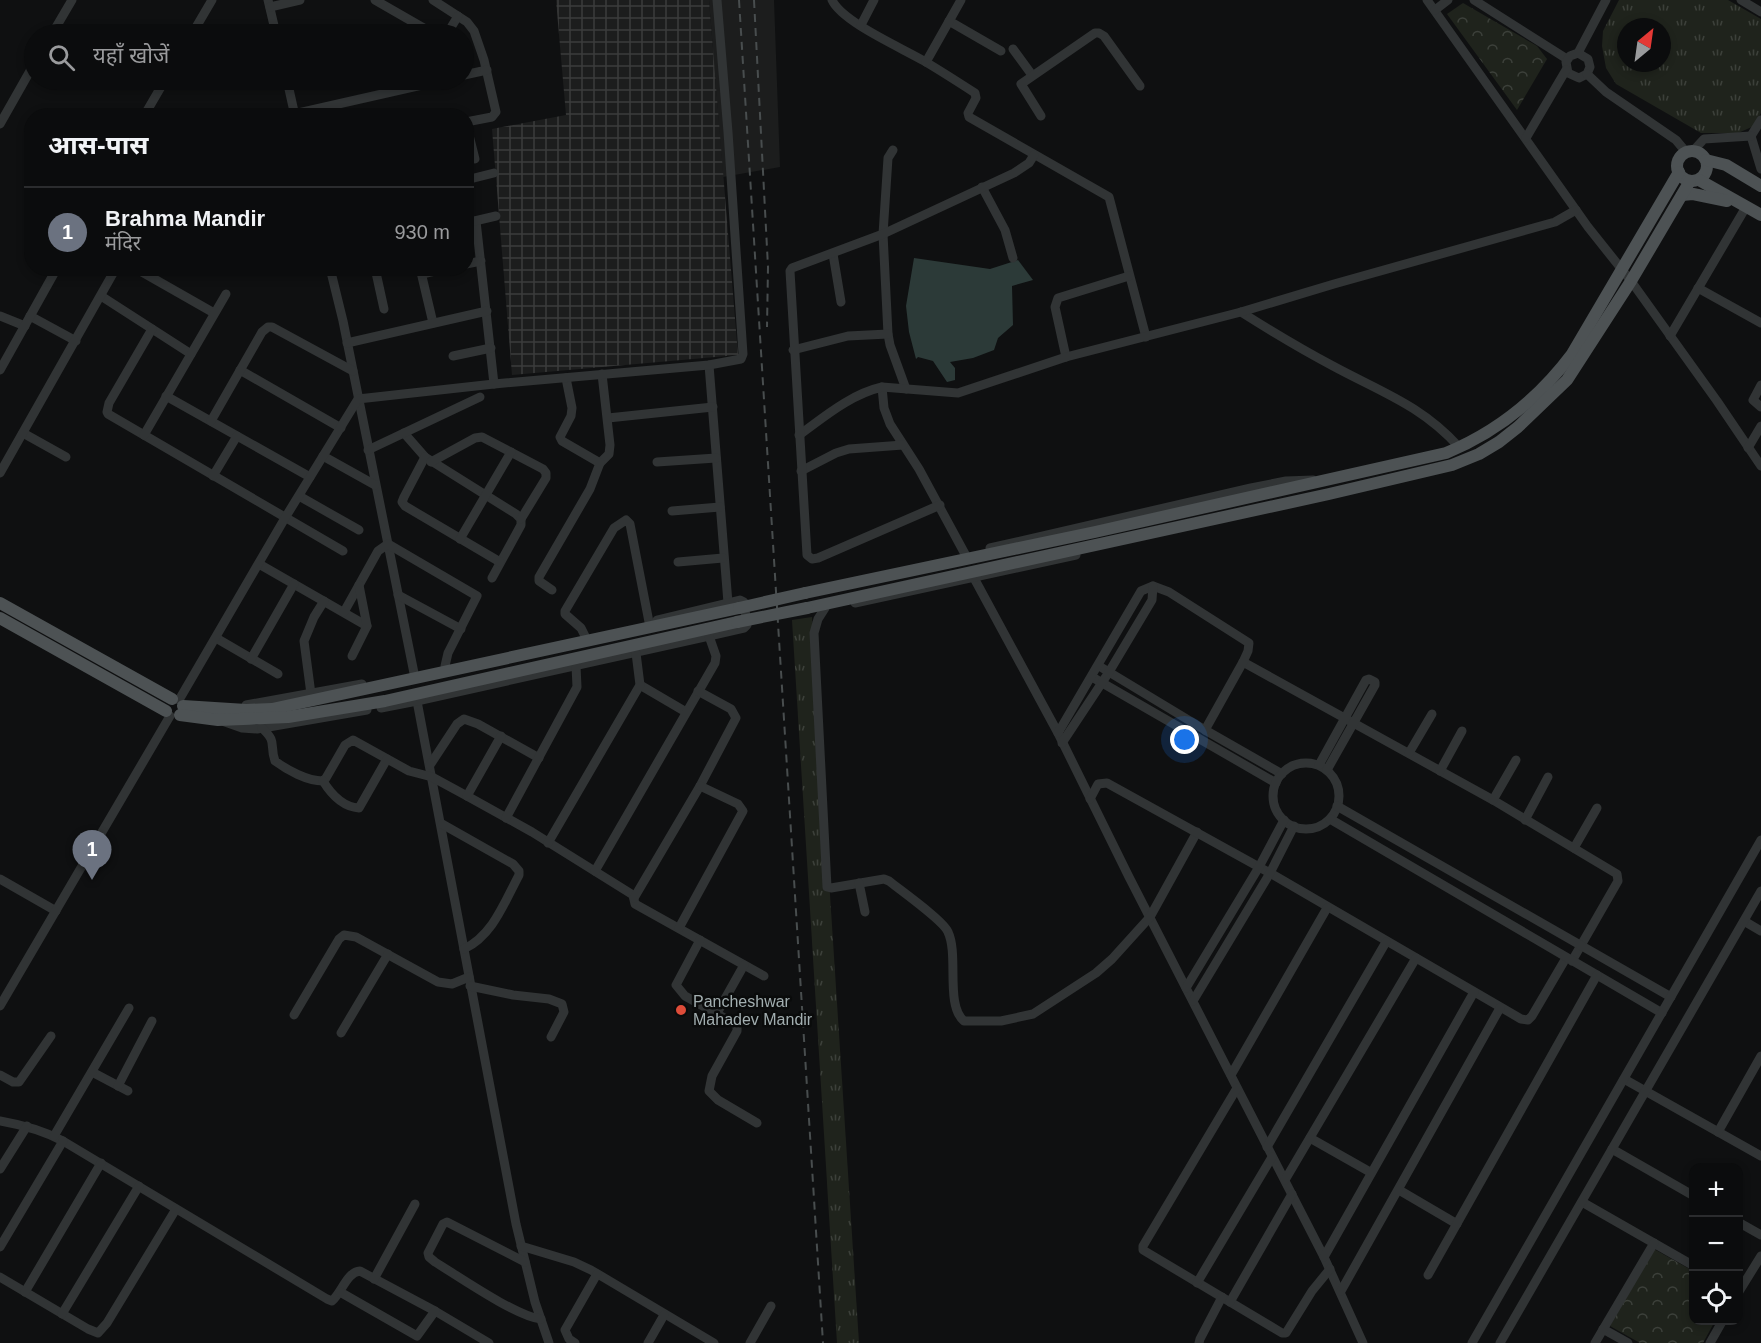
<!DOCTYPE html>
<html lang="hi">
<meta charset="utf-8">
<style>
body{margin:0;font-family:Arial,"Noto Sans Devanagari",sans-serif;background:#191a1b;color:#f1f3f6}
.controls{position:absolute;right:18px;bottom:18px;display:grid;overflow:hidden;border-radius:12px;box-shadow:0 3px 9px #0003}
.controls button{width:54px;height:54px;display:grid;place-items:center;padding:0;border:0;border-bottom:2px solid #2b2c2e;background:#0b0c0d;color:#f1f3f6;font:30px sans-serif}
.compass{position:absolute;left:1617px;top:18px;width:54px;height:54px;border-radius:50%;background:#0b0c0d;box-shadow:0 3px 9px #0003;rotate:29deg}
.you{position:absolute;left:1185px;top:740px;width:21px;height:21px;margin:-15px;border:4px solid #fff;border-radius:50%;background:#1a73e8;box-shadow:0 0 0 9px #1a73e833}
.badge{display:grid;place-items:center;width:39px;height:39px;border-radius:50%;background:#de4c39;color:#fff;font-size:20px;font-weight:700}
.pin{position:absolute;translate:-50% -50px;filter:drop-shadow(0 2px 3px #0008)}
.pin::after{content:'';position:absolute;top:32px;width:21px;height:18px;background:inherit;clip-path:polygon(0 0,100% 0,50% 100%)}
.list{margin:0;padding:0;list-style:none}
h2{display:flex;justify-content:space-between;align-items:center;height:78px;margin:0;padding:0 24px;font-size:26px}
h2 small{font-size:20px;font-weight:400;color:#9a9b9d}
.list li{display:grid;grid-template-columns:39px 1fr auto;gap:18px;align-items:center;box-sizing:border-box;height:90px;padding:0 24px;border-top:2px solid #2b2c2e}
.list b{display:block;font-size:22px;white-space:nowrap}
.list p{margin:0;font-size:20px;white-space:nowrap;color:#9a9b9d}
.list em{font-size:20px;font-style:normal;color:#9a9b9d}
.icon{flex:none;width:33px;height:33px;fill:none;stroke:currentColor;stroke-width:2;stroke-linecap:round;stroke-linejoin:round}
.map{position:relative;flex:none;width:1761px;height:1343px;overflow:hidden}
.search{position:absolute;background:#0b0c0d;box-shadow:0 3px 9px #0003;left:24px;top:24px;width:450px;height:66px;display:flex;align-items:center;gap:15px;box-sizing:border-box;padding:0 21px;border-radius:33px;color:#9a9b9d;font-size:22px}
.panel{position:absolute;background:#0b0c0d;box-shadow:0 3px 9px #0003;left:24px;top:108px;width:450px;height:168px;border-radius:24px}
.map>svg:first-child{display:block}
</style>
<div class="map">
<svg width="1761" height="1343" viewBox="0 0 1761 1343">
<defs>
<pattern id="industrial-grid" width="8" height="8" patternUnits="userSpaceOnUse" patternTransform="scale(1.5)"><rect width="8" height="8" fill="#1c1d1d"/><path d="M0 4h8M4 0v8" fill="none" stroke="#3a3b3b"/></pattern>
<pattern id="grass-tufts" width="24" height="20" patternUnits="userSpaceOnUse" patternTransform="scale(1.5)"><rect width="24" height="20" fill="#1f231c"/><path d="M3 7l-1-3M5 7V3M7 7l1-3M15 17l-1-3M17 17v-4M19 17l1-3" fill="none" stroke="#3c403a"/></pattern>
<pattern id="forest-crowns" width="20" height="18" patternUnits="userSpaceOnUse" patternTransform="scale(1.5)"><rect width="20" height="18" fill="#1f231c"/><path d="M2 6a3 3 0 1 1 6 0M12 15a3 3 0 1 1 6 0" fill="none" stroke="#3c403a"/></pattern>
</defs>
<rect width="100%" height="100%" fill="#0f1011"/>
<polygon fill="#1c1d1d" points="709,0 774,0 780,167 723,177"/>
<polygon fill="url(#industrial-grid)" points="556,0 709,0 738,355 512,375 492,129 566,115"/>
<g fill="url(#grass-tufts)" fill-rule="evenodd">
<path d="M 1619,0 L 1728,0 L 1761,19 L 1761,113 L 1754,126 L 1738,133 L 1701,133 L 1616,84 L 1606,68 L 1602,46 L 1603,31 ZM 1626,27 L 1662,27 L 1662,63 L 1626,63 Z"/>
<polygon points="812,617 859,1343 837,1343 792,620"/>
</g>
<g fill="url(#forest-crowns)">
<polygon points="1463,3 1537,46 1547,59 1517,110 1447,14"/>
<polygon points="1654,1249 1693,1271 1694,1320 1715,1321 1703,1343 1640,1343 1610,1326"/>
</g>
<polygon fill="#2c3a38" points="914,258 990,269 1018,260 1033,280 1012,286 1013,325 998,338 994,350 973,358 950,362 955,368 955,380 947,382 933,361 918,357 916,359 909,332 906,306"/>
<g fill="none" stroke-linecap="round" stroke-linejoin="round">
<g stroke="#313435" stroke-width="9">
<polyline points="268,0 276,34"/>
<polyline points="375,0 434,34"/>
<polyline points="433,0 467,22 474,31 484,60 496,112 492,117 466,122"/>
<path d="M 832,0 C 842,22 902,48 924,61 C 941,71 958,82 975,93 L 976,98 L 968,113 L 969,117 L 1109,197 L 1146,337"/>
<polyline points="1427,0 1588,227 1631,281 1717,401 1761,466"/>
<polyline points="1474,0 1567,59"/>
<polyline points="1741,0 1761,12"/>
<polyline points="270,7 300,0"/>
<polyline points="1435,10 1448,0"/>
<polyline points="949,21 1001,51"/>
<polyline points="861,25 874,0"/>
<polyline points="52,34 72,0"/>
<polyline points="192,34 212,0"/>
<polyline points="447,34 458,16"/>
<polyline points="1013,49 1032,75"/>
<polyline points="1578,53 1588,59 1590,67 1587,74 1579,78 1568,73 1566,62 1570,56 1578,53 1606,0"/>
<polyline points="926,62 961,0"/>
<polyline points="1587,74 1606,92 1676,140 1686,152"/>
<polyline points="464,75 487,70"/>
<polyline points="287,80 295,116"/>
<polyline points="294,114 444,80"/>
<polyline points="144,116 165,80"/>
<polyline points="1041,116 1021,84 1095,33 1099,33 1104,36 1140,86"/>
<polyline points="1761,120 1751,136 1761,169"/>
<polyline points="466,123 475,159"/>
<polyline points="0,124 34,64"/>
<polyline points="1526,138 1566,70"/>
<polyline points="893,150 888,158 883,234 888,334 890,345 906,389"/>
<polyline points="1693,151 1704,139 1751,136"/>
<polyline points="466,180 494,173"/>
<polyline points="982,187 1005,230 1013,258"/>
<polyline points="476,221 494,384"/>
<polyline points="466,223 496,216"/>
<polyline points="833,254 841,302"/>
<polyline points="466,264 481,261"/>
<polyline points="135,268 214,313"/>
<polyline points="330,268 343,321 414,673"/>
<polyline points="375,268 384,309"/>
<polyline points="420,268 433,323"/>
<polyline points="422,274 448,268"/>
<polyline points="1698,288 1761,323"/>
<polyline points="101,296 191,354"/>
<path d="M 1241,312 C 1271,331 1301,349 1333,366 C 1381,392 1421,405 1459,447"/>
<polyline points="0,316 25,326"/>
<polyline points="30,316 76,341"/>
<polyline points="152,329 109,403 107,412 108,414 343,551"/>
<polyline points="1670,336 1746,207"/>
<polyline points="347,343 487,311"/>
<polyline points="793,350 848,336 888,334"/>
<polyline points="453,356 491,348"/>
<polyline points="1066,357 1055,307 1058,298 1129,276"/>
<polyline points="709,365 728,603"/>
<polyline points="0,370 57,268"/>
<polyline points="240,370 341,428"/>
<polyline points="1761,385 1753,400 1761,407"/>
<polyline points="882,387 884,408 890,424 919,469 965,554"/>
<polyline points="166,396 310,477"/>
<polyline points="608,418 713,407"/>
<polyline points="211,421 262,332 268,327 272,327 353,371"/>
<polyline points="23,433 66,457"/>
<polyline points="404,433 425,457 516,514 521,519 521,525 492,578"/>
<polyline points="144,435 226,294"/>
<path d="M 799,435 C 824,417 851,394 882,387 L 958,393 L 1066,357 L 1241,312 L 1334,284 L 1555,222 L 1576,210"/>
<polyline points="1748,448 1761,426"/>
<polyline points="368,450 480,397"/>
<polyline points="323,456 375,485"/>
<polyline points="425,457 404,497 402,502 405,506 500,562"/>
<polyline points="431,462 475,438 482,437 543,469 546,473 546,478 521,519"/>
<polyline points="657,462 716,458"/>
<polyline points="600,463 609,454 610,445 602,374"/>
<polyline points="801,471 836,453 849,449 903,445"/>
<polyline points="0,473 116,268"/>
<polyline points="213,476 237,436"/>
<polyline points="299,496 359,530"/>
<polyline points="940,505 818,558 812,559 807,555 790,271 792,268 883,234 1014,173 1029,163 1034,155"/>
<polyline points="672,511 720,507"/>
<polyline points="460,539 511,452"/>
<polyline points="990,548 1251,488 1286,481 1313,480"/>
<polyline points="678,562 723,558"/>
<polyline points="259,564 367,626"/>
<polyline points="974,578 1058,733 1129,877 1324,1257 1363,1343"/>
<polyline points="552,590 539,581 539,577 590,489 600,463 562,441 560,437 571,416 572,408 566,378"/>
<polyline points="398,595 461,629"/>
<polyline points="855,603 1076,555"/>
<path d="M 825,608 L 818,619 L 814,633 L 827,887 L 831,888 L 884,879 L 889,881 C 900,890 944,921 948,932 C 959,955 945,1005 964,1021 L 1001,1021 L 1033,1014 L 1096,973 L 1112,959 L 1150,917 L 1197,832"/>
<polyline points="344,612 378,551 388,544 477,596 448,653 445,666"/>
<polyline points="585,636 581,628 565,614 565,611 614,528 626,520 630,524 649,622"/>
<polyline points="216,638 278,674"/>
<polyline points="352,656 367,626 359,585"/>
<polyline points="251,659 294,584"/>
<polyline points="1243,662 1493,800 1617,874 1618,881 1572,961"/>
<polyline points="1099,666 1205,730 1282,774"/>
<polyline points="1092,677 1276,783"/>
<polyline points="640,685 686,712"/>
<polyline points="311,694 304,641 314,617 324,601"/>
<polyline points="179,700 285,518 358,399 494,384 709,365 741,359 743,354 728,132 717,0"/>
<polyline points="417,701 516,1224 535,1302 549,1343"/>
<polyline points="246,705 362,684"/>
<polyline points="381,708 417,701 709,636 744,628 747,625 744,602 740,600 657,620"/>
<polyline points="225,722 242,728 257,729 367,710"/>
<path d="M 262,728 C 278,743 269,744 275,761 C 287,770 307,781 323,781 L 326,778 L 345,745 L 353,740 L 409,771 L 432,777 L 467,796 L 532,832 L 633,895 L 635,904 L 764,976"/>
<polyline points="1058,733 1141,591 1153,586 1169,592 1249,643 1248,651 1243,662 1205,730"/>
<polyline points="1062,743 1109,672 1152,600 1153,586"/>
<polyline points="1409,753 1432,714"/>
<circle cx="1306" cy="796" r="33"/>
<polyline points="430,765 457,724 464,719 478,724 539,758"/>
<polyline points="1319,765 1366,680 1369,679 1375,682 1375,685 1327,770"/>
<polyline points="1440,771 1462,731"/>
<path d="M 323,781 C 331,794 343,807 359,808 L 387,759"/>
<polyline points="467,796 501,736"/>
<polyline points="1090,799 1098,784 1107,783 1270,873 1521,1019 1528,1020 1532,1016 1566,958"/>
<polyline points="1493,800 1516,760"/>
<polyline points="1337,806 1671,997"/>
<polyline points="506,818 577,687 576,666"/>
<polyline points="1330,819 1662,1013"/>
<polyline points="1525,820 1548,777"/>
<path d="M 442,824 L 513,864 L 519,871 L 519,875 C 504,903 493,935 464,949"/>
<polyline points="548,843 640,685 636,653"/>
<polyline points="1574,848 1597,808"/>
<polyline points="595,871 715,663 716,656 709,636"/>
<polyline points="0,879 56,911"/>
<polyline points="859,883 865,912"/>
<polyline points="634,898 700,786 736,718 731,709 698,691"/>
<polyline points="1744,921 1761,931"/>
<polyline points="679,928 743,811 738,804 700,786"/>
<polyline points="700,940 676,985 685,996 737,1025 737,1031 712,1076 709,1091 718,1100 757,1123"/>
<polyline points="470,986 513,995 549,999 562,1004 564,1012 551,1037"/>
<polyline points="1186,988 1259,867 1284,820"/>
<polyline points="1193,1001 1270,873 1294,826"/>
<polyline points="0,1006 170,716"/>
<polyline points="717,1013 744,965"/>
<polyline points="294,1015 339,939 344,935 356,937 438,982 452,984 469,977"/>
<polyline points="341,1033 388,954"/>
<polyline points="92,1072 128,1091"/>
<polyline points="0,1075 13,1082 19,1082 51,1036"/>
<polyline points="1231,1075 1327,908"/>
<polyline points="1624,1079 1761,1156"/>
<polyline points="118,1086 152,1021"/>
<polyline points="1237,1088 1143,1246 1143,1250 1282,1333 1286,1333 1312,1291 1330,1269"/>
<path d="M 0,1121 C 23,1125 42,1130 63,1141 L 327,1299 L 332,1301 C 342,1292 347,1272 360,1271 L 435,1311 L 489,1343"/>
<polyline points="1718,1132 1761,1056"/>
<polyline points="54,1136 129,1008"/>
<polyline points="1310,1138 1370,1172"/>
<polyline points="1267,1147 1386,942"/>
<polyline points="1612,1149 1694,1196"/>
<polyline points="0,1169 27,1126"/>
<polyline points="1285,1180 1416,958"/>
<polyline points="1399,1190 1457,1224"/>
<polyline points="1582,1202 1694,1266"/>
<polyline points="1738,1222 1761,1235"/>
<polyline points="521,1246 574,1262 591,1270 714,1343"/>
<polyline points="0,1247 63,1141"/>
<polyline points="1324,1257 1474,992"/>
<path d="M 525,1262 L 447,1222 L 443,1224 L 428,1253 L 429,1257 L 435,1262 C 458,1276 517,1317 541,1319"/>
<polyline points="1428,1275 1597,975"/>
<polyline points="0,1277 88,1329 98,1333 107,1323 176,1209"/>
<polyline points="374,1279 415,1204"/>
<polyline points="1197,1283 1272,1157"/>
<polyline points="1341,1291 1500,1008"/>
<polyline points="25,1292 101,1163"/>
<polyline points="340,1292 417,1336 435,1311"/>
<polyline points="1738,1293 1761,1256"/>
<polyline points="1230,1302 1292,1194"/>
<polyline points="62,1314 139,1186"/>
<polyline points="1603,1329 1628,1343"/>
<polyline points="575,1343 569,1339 565,1330 597,1274"/>
<polyline points="648,1343 664,1315"/>
<polyline points="750,1343 771,1306"/>
<polyline points="1199,1343 1200,1339 1222,1297"/>
<polyline points="1472,1343 1761,840"/>
<polyline points="1500,1343 1761,891"/>
<polyline points="1595,1343 1654,1243"/>
<polyline points="1710,1343 1723,1320"/>
</g>
<g stroke="#4d5254" stroke-width="12">
<circle cx="1692" cy="166" r="15"/>
<polyline points="1706,160 1726,165 1761,186"/>
<polyline points="1699,180 1761,215"/>
<polyline points="1682,195 1693,194 1727,201"/>
<path d="M 805,593 L 1095,532 L 1446,453 C 1497,432 1539,398 1572,354 L 1679,172"/>
<polyline points="0,603 172,699"/>
<polyline points="807,608 1329,494 1452,465 1479,454 1499,442 1518,427 1567,380 1631,281 1690,181"/>
<polyline points="0,618 166,711"/>
<polyline points="183,706 246,710 272,709 739,608"/>
<polyline points="180,715 218,720 288,717 385,701 737,622"/>
</g>
<g stroke="#484d4e" stroke-width="2" stroke-dasharray="8 6" stroke-linecap="butt">
<polyline points="739,0 823,1343"/>
<polyline points="754,0 768,267 767,327"/>
</g>
<g stroke="#4d5254" stroke-width="12">
<polyline points="739,608 805,593"/>
<polyline points="737,622 807,608"/>
</g>
</g>
<circle fill="#de4c39" stroke="#0a0b0b" stroke-width="2" cx="681" cy="1010" r="6"/>
<g text-anchor="middle" dominant-baseline="central" stroke-width="5" stroke-linejoin="round" paint-order="stroke">
<g font-size="16" fill="#a2aeb0" stroke="#0a0b0b" text-anchor="start">
<text x="693" y="1001">Pancheshwar<tspan x="693" dy="18">Mahadev Mandir</tspan></text>
</g>
</g>
</svg>
<div class="controls">
<button>+</button>
<button>−</button>
<button><svg class="icon" aria-label="locate" viewBox="0 0 24 24"><circle cx="12" cy="12" r="6"/><path d="M12 2v4M12 18v4M2 12h4M18 12h4"/></svg></button>
</div>
<svg class="compass" viewBox="-18 -18 36 36"><path d="M0-13l5 13h-10z" fill="#e53935"/><path d="M0 13l5-13h-10z" fill="#9a9b9d"/></svg>
<div class="you"></div>
<div class="pin badge" style="left:92px;top:880px;background:#6b7280">1</div>
<div class="search"><svg class="icon" aria-label="search" viewBox="0 0 24 24"><circle cx="10" cy="10" r="6"/><path d="M15 15l6 6"/></svg>यहाँ खोजें</div>
<section class="panel">
<h2>आस-पास<small></small></h2>
<ul class="list">
<li><span class="badge" style="background:#6b7280">1</span><div><b>Brahma Mandir</b><p>मंदिर</p></div><em>930 m</em></li>
</ul>
</section>
</div>
